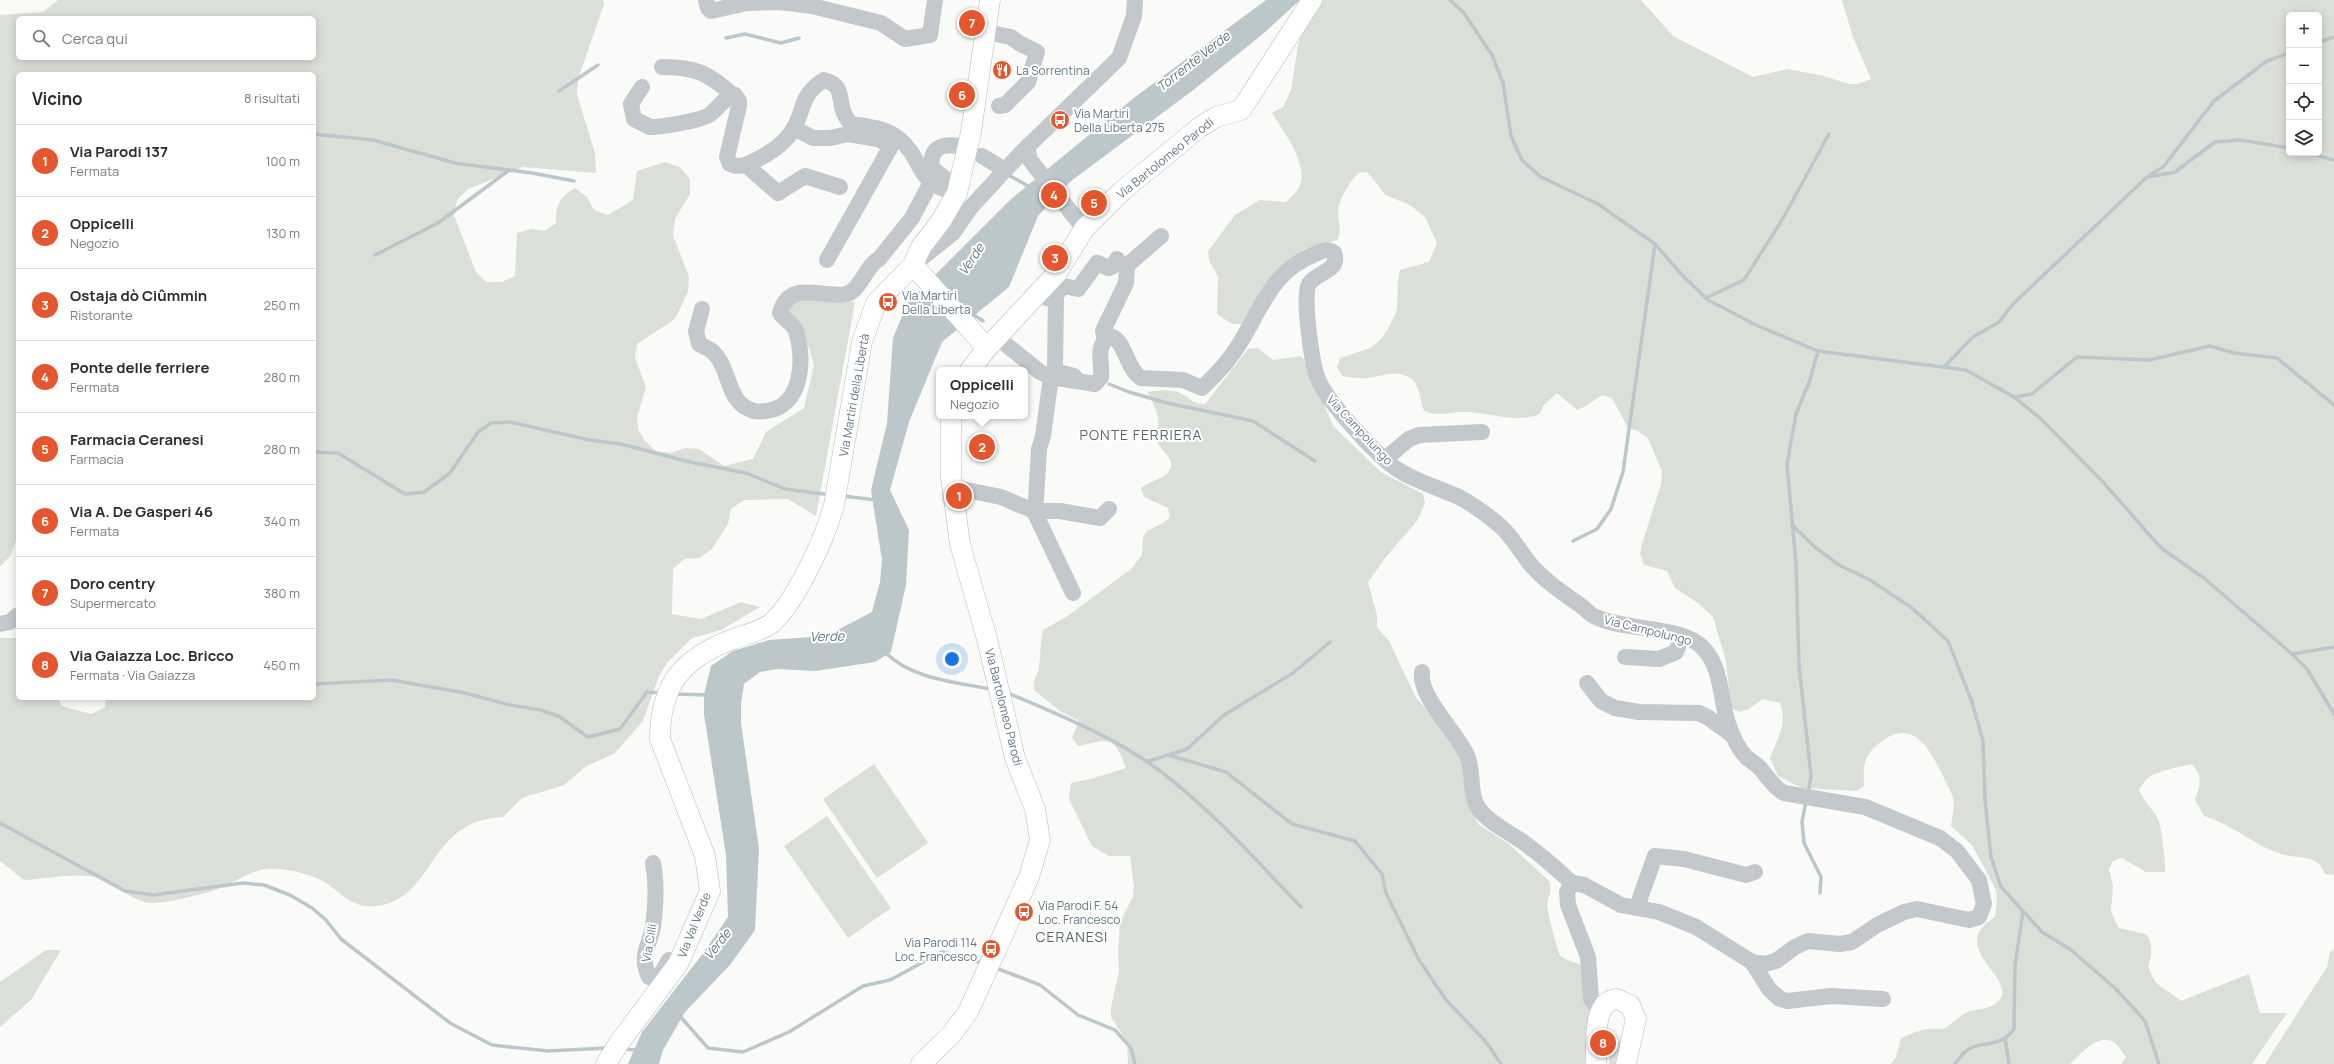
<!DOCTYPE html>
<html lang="it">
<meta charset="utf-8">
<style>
body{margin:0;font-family:Manrope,sans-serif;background:#f2f2f3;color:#2b2b33}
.controls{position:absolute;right:12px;top:12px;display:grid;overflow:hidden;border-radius:6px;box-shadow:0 2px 10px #0003}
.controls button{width:36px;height:36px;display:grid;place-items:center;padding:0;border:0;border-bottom:1px solid #e1e1e2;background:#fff;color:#2b2b33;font:20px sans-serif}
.you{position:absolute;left:952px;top:659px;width:14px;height:14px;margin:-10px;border:3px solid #fff;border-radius:50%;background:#1a73e8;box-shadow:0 0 0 6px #1a73e833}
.badge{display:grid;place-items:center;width:26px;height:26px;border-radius:50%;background:#e4572e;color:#fff;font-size:13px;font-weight:700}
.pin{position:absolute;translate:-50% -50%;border:2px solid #fff;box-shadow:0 1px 4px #0006}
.popup{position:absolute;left:936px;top:367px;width:92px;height:52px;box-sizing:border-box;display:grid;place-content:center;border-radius:6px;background:#fff;filter:drop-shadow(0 1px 3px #0005);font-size:13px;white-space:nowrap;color:#7c7c81}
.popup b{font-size:15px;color:#2b2b33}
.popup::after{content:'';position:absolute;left:50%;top:100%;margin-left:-8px;border:8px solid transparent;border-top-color:#fff}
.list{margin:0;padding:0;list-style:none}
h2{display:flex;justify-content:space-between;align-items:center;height:52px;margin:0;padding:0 16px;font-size:17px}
h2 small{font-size:13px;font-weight:400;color:#7c7c81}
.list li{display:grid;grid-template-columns:26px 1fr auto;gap:12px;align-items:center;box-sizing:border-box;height:72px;padding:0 16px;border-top:1px solid #e1e1e2}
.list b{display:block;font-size:15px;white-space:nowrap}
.list p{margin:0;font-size:13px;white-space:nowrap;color:#7c7c81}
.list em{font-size:13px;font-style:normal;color:#7c7c81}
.icon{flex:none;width:22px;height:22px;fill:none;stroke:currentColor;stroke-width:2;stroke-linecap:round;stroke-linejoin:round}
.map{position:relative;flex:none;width:2334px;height:1064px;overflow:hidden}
.search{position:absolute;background:#fff;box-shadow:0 2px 10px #0003;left:16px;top:16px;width:300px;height:44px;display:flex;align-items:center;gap:10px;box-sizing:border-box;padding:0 14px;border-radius:6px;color:#7c7c81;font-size:15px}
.panel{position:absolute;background:#fff;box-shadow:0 2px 10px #0003;left:16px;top:72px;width:300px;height:628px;border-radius:6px}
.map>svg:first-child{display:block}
</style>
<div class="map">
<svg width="2334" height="1064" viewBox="0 0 2334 1064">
<rect width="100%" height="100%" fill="#fafaf8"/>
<g fill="#dadfd7" fill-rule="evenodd">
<path d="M 58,0 L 603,0 L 604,4 L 578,79 L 577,95 L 595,153 L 596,173 L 523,167 L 468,189 L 457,200 L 454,215 L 476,272 L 486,282 L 502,282 L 515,276 L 517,233 L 531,229 L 545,231 L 556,223 C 555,205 560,197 575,188 L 587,197 L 594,210 L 608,215 L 633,200 L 637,171 L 665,162 L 680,167 L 690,179 L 690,194 L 675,219 L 673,235 L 689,277 L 688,292 L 675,319 L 637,344 L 635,358 L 646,387 L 637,417 L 638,429 L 645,441 L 656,451 L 670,453 L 685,448 L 699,449 L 724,466 L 753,459 L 766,432 L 804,408 L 814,365 L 804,332 L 786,313 L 794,301 L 807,297 L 855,302 L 816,516 L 788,499 L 744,500 L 731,509 L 728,524 L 712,549 L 699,558 L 684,559 L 673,569 L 672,614 L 701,619 L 741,602 L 760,607 L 721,630 L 692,638 L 667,663 L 659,676 L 643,721 L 614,754 L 586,766 L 564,785 L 522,798 L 503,817 C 426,820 436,900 376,906 C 352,909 341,892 323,881 C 310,874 295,871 280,869 C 255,865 235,884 212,891 C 195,896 174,901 156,903 C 136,905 119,886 102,879 C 82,871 45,879 24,880 L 0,861 L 0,638 L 18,638 L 18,698 L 58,698 L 62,706 L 91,714 L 105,707 L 106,698 L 314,698 L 314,74 L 18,74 L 18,533 L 11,555 L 0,567 L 0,15 L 43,12 ZM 18,18 L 314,18 L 314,58 L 18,58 Z"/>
<path d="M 1323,0 L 1641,0 L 1673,36 L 1753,77 L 1788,69 L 1824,76 L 1849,84 L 1858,84 L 1871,79 L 1853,37 L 1842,0 L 2334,0 L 2334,875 L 2325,874 C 2317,852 2296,860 2278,853 C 2253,844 2233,825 2204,816 L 2195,800 C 2200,784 2204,777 2191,764 C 2184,765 2153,773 2149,777 C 2145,780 2142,786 2139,789 C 2143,801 2152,808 2158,819 C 2161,823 2166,866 2165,872 L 2146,872 L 2122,858 L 2113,861 L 2109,869 L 2113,886 L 2111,912 L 2119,928 L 2146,934 C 2154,946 2152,953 2148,966 C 2156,990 2164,986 2181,1001 L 2249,974 L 2260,1013 L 2287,1013 L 2252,1064 L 2121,1064 L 2126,1057 C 2123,1053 2120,1048 2116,1044 C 2101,1030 2080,1054 2070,1064 L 1891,1064 L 1896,1057 L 1901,1038 C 1909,1035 1919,1030 1927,1029 C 1933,1028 1940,1030 1945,1028 C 1953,1023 1960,1015 1968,1012 C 1976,1009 1988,1009 1995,1004 C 2023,984 1961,957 1981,929 C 1984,924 1991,920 1995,917 L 1997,897 L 1995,888 L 1972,845 L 1951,826 C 1952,817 1955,806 1953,798 C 1951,791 1946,783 1943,776 C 1930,750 1914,718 1882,741 C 1863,755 1863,764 1864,786 L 1857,791 L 1802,788 L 1778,776 L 1770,758 C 1777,740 1788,723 1780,703 L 1763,699 L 1749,709 L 1739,712 L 1731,708 L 1726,661 L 1713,617 L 1698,603 L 1675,588 L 1667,571 L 1644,565 L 1640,554 L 1642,544 L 1661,484 L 1662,471 L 1648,438 L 1638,431 L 1628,428 L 1612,398 L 1602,395 L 1586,406 L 1577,410 L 1557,393 L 1543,406 L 1540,414 C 1518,423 1493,414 1470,412 C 1453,410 1440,418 1424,411 C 1421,403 1420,392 1416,384 C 1406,367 1382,376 1367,378 C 1359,379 1350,377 1342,376 L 1337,367 L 1340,358 C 1366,349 1376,351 1390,325 C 1392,319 1397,313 1397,307 C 1398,294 1397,283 1400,270 L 1429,262 L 1437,243 L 1425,217 L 1410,205 L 1385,195 L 1379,186 L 1367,172 L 1358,173 C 1349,184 1337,200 1338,216 C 1339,226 1342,230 1337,240 L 1302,250 L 1278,275 L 1248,319 L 1241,324 L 1232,324 L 1217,314 L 1218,277 L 1209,260 L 1208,251 L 1235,215 L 1260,200 L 1286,202 C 1290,198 1298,191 1300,185 C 1308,164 1283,130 1272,113 L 1283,107 L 1291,90 L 1298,45 L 1304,25 ZM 2289,15 L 2319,15 L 2319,153 L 2289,153 Z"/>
<path d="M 1258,348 L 1273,360 L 1301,356 L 1307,364 L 1333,426 L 1381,472 L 1423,494 L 1425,503 L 1417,521 L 1386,557 L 1368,582 L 1377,615 L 1377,627 L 1389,641 L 1416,698 L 1440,724 L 1461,755 L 1466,772 L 1464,789 L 1478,824 L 1509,844 L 1550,882 C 1552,892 1548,897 1547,906 C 1547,910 1558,953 1560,955 C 1565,961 1575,961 1582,966 L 1590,1011 L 1585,1064 L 1128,1064 L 1127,1042 L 1111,1017 L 1111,1008 L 1119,971 L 1118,952 L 1120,923 L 1133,896 L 1134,887 L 1130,856 L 1109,856 L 1092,846 L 1069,799 L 1071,783 L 1091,779 L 1126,768 C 1114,735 1110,739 1078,746 L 1072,738 L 1079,721 L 1060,711 L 1034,690 C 1032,680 1038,675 1039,666 C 1041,653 1040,643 1043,630 L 1066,617 L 1131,569 L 1142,555 L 1143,538 L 1147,531 L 1163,523 L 1170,517 L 1168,508 L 1144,497 L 1141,488 C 1149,481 1165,479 1170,470 C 1175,458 1162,452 1158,443 C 1154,434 1160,427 1158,418 C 1157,410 1151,400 1148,392 C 1158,390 1173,389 1182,394 C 1191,399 1194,404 1205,404 L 1248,349 Z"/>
<polygon points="874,764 928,843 877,878 823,799"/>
<polygon points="827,816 891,908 848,938 784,846"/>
<polygon points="2334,949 2334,1064 2265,1064 2327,967 2330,952"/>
<polygon points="46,950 61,950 31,1000 0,1027 0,982"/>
<polygon points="1623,1040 1621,1064 1609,1064 1611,1045"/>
</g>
<polygon fill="#bbc7cb" points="1266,0 1300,0 1264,33 1192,91 1071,181 1038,216 1009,287 942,342 909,422 890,490 909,530 906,585 891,652 875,662 815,671 777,669 760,672 744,684 741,704 741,723 759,849 755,930 730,965 685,1012 663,1050 659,1064 628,1064 642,1032 701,956 728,917 726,855 704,714 704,695 711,666 733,651 769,640 826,636 872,612 880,582 882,560 871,490 887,423 893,338 908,302 1010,200 1135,97"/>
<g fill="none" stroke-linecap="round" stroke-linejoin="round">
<g stroke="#bbc7cb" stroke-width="3.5">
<polyline points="1450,0 1464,13 1492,55 1503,83 1511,136 1522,160 1541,177 1598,204 1655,244 1682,275 1708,300 1756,325 1818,351 1966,370 2014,397 2041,419 2103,482 2160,547 2205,579 2292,654 2307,669 2334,714"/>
<polyline points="726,38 745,34 781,43 799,38"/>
<polyline points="2319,42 2334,37"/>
<polyline points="559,91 598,65"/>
<polyline points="314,134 373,140 455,163 532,173 574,181"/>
<polyline points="2308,153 2334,160"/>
<polyline points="1010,176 1032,188"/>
<polyline points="2149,177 2175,172 2215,142 2241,140 2289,148"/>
<polyline points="375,255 438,223 508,171"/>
<polyline points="1706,298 1744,280 1782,220 1829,134"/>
<polyline points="971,313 983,321"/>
<polyline points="1944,367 1973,337 1999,322 2013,304 2147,177 2163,167 2214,101 2267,61 2289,53"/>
<polyline points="1109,384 1129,392 1167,403 1253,421 1315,461"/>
<polyline points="2014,397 2032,394 2077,357 2149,360 2210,346 2234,353 2277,358 2334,405"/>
<polyline points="314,452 338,453 405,494 424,492 450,473 478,432 491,423 510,422 589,440 621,444 690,462 746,473 785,489 831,495"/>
<polyline points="843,496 876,500"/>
<polyline points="1792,525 1816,548 1839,565 1870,580 1912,608 1948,641 1972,702 1983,741 1985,800 1991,857 2001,887 2042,932 2071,950 2116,989 2145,1021 2159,1064"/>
<polyline points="1573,541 1597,529 1611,509 1623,472 1655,244"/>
<path d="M 885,652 C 911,679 955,682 990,689"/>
<polyline points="2292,654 2334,647"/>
<polyline points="314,684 392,680 465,693 510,705 541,710 560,717 588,737 620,729 647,692 661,693"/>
<path d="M 1008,693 C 1061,716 1118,738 1164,774 C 1214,813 1257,861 1301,907"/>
<polyline points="675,694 707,695"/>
<polyline points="1168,755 1226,772 1292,824 1355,841 1382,874 1386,893 1419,960 1446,1000 1487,1043 1501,1064"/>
<polyline points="1146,762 1187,749 1224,715 1293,673 1330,642"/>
<polyline points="1808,793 1811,776 1799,665 1796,564 1787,464 1796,414 1810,380 1818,351"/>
<polyline points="1806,801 1802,822 1804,843 1821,877 1820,893"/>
<polyline points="0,823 125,891 153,895 243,883 264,885 290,895 312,908 326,920 341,939 450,1023 492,1045 548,1051 607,1048"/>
<polyline points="996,968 1040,985 1078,1015 1115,1030 1131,1048 1135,1064"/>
<polyline points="679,1015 708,1048 743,1052 789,1032 863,986 890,980 942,952 982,963"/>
<polyline points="2005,1038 2009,1064"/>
<polyline points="623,1049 637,1050"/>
<path d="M 1955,1064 C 1972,1037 1984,1050 2005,1038 C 2008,1036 2012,1032 2014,1029 L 2015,966 L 2023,911"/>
</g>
<defs>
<g id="major">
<polyline points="913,265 987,348 970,370"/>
<polyline points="987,348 1057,273 1084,229 1122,191 1200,127 1216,117 1241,110 1312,0"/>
<path d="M 606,1064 L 619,1043 L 678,964 L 710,891 L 705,856 L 660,739 C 660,684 683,658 733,639 C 745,635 762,631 772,623 C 797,599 825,539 834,505 L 862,342 L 876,303 L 913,265 L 921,247 L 941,221 L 957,193 L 971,132 L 990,0"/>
<polyline points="921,1064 951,1035 968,1012 1029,877 1040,840 1035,809 1015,758 987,639 960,544 951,477 951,416"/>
<path d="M 1596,1064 C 1597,1046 1591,1001 1617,999 L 1630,1005 L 1636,1019 L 1626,1064"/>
</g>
</defs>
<use href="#major" stroke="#b5babe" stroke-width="21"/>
<g stroke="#c3c8cc" stroke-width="16">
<polyline points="706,0 708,8 711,11 747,3 779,2 812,6 881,23 905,39 930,35 935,0"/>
<polyline points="986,32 1011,37 1019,43 1037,52 1028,82 1005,105 999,106"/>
<path d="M 662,67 C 696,67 708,73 733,95"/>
<path d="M 642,87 L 631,104 L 634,119 L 650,127 C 662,127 699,121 709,115 C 719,109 723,97 735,95 L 739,101 L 739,106 L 727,157 L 730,164 C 739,168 745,165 754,161 C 769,154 785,144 794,128 C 805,107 801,94 824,80 C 844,85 838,98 844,113 C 845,117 849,121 851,124 C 866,126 885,128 898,138 C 925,160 913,183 957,193"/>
<polyline points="794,128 813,138 830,138 848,134 878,139 891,146 827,260"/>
<polyline points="1027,147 1030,160 1084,229"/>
<polyline points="982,156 1005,170"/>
<polyline points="746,165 778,193 805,176 840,187"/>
<path d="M 947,180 L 932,168 C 929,148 942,143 959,146"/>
<polyline points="913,265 953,233 971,207 1022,152 1119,58 1134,16 1135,0"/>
<polyline points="1056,294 1055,368 1059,372 1074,376"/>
<polyline points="1047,298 1056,294 1064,286 1078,289 1097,263 1109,268 1113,266 1117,259"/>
<path d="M 702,309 L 696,331 L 699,344 C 703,346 708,348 712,351 C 732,369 725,403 754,411 C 758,412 763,411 766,411 C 803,407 805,358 796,331 C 794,325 784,319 780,313 C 790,278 822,299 846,294 C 861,291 865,266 879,259 L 912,218 L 931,182"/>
<path d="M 998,338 L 1040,372 L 1051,377 L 1095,384 L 1101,377 C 1103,363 1095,349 1107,338 L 1113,337 C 1126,344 1126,368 1141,378 L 1183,380 L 1202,388 C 1217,374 1230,360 1240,343 C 1262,307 1272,271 1315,254 C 1322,251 1328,248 1334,253 C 1341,271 1316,272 1309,284 C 1302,296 1312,365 1318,379 C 1326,400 1380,460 1400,471 C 1418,482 1439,488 1459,497 C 1472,504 1486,514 1498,524 C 1512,535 1520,552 1531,565 C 1545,581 1563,593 1580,605 C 1586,609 1590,615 1596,617 C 1624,631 1682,625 1703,648 C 1722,667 1720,699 1728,723 C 1732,735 1738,749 1747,758 C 1751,761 1756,764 1760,768 C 1768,777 1773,787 1784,793 L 1865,807 L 1940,838 L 1957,851 L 1979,880 L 1984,904 L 1979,917 L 1969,920 L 1917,909 L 1904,912 L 1877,925 L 1852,942 L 1840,944 L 1808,941 L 1795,947 L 1776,961 L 1764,964 L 1752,962 L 1696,927 L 1669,916 L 1659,912 L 1621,905 L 1584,885 L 1572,883 L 1567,892 L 1568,905 L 1588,957 L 1591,999 L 1600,1012"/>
<polyline points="1105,339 1103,331 1126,283 1127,268 1130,263 1161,236"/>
<polyline points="1385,459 1409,439 1419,435 1482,432"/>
<polyline points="952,487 1001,497 1034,511 1060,511 1100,518 1109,509"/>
<polyline points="1036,499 1039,449 1043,436 1051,377"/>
<polyline points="1034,511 1073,593"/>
<polyline points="0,624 10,622 18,615"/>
<polyline points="1625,657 1659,659 1676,652 1682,636"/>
<path d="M 1422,672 C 1419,697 1454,729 1466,753 C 1475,771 1468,794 1479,809 C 1489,823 1509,832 1523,842 C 1541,855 1556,868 1572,883"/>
<polyline points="1587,683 1601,701 1615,708 1639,712 1699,713 1709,718 1732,735"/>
<path d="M 653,863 C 657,884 656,905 653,927 C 649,947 639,955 649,977 L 660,975 L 669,960"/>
<polyline points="1639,908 1640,898 1655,856 1684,859 1746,875 1755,872"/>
<polyline points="1752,962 1769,989 1780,999 1788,1001 1831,996 1883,999"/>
</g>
<use href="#major" stroke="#fff" stroke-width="20"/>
</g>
<defs>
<symbol id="restaurant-disc" viewBox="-11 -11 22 22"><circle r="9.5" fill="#e4572e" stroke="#fff"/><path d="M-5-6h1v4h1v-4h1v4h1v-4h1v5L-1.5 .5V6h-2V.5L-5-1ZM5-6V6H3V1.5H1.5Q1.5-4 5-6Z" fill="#fff"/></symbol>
<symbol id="bus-disc" viewBox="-11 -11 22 22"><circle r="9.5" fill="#e4572e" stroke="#fff"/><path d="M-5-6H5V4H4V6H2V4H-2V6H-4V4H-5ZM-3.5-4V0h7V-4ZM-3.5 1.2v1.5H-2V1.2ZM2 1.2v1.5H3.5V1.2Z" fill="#fff"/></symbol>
</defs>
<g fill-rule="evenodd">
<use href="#restaurant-disc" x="991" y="59" width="22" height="22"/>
<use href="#bus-disc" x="1049" y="109" width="22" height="22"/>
<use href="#bus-disc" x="877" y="291" width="22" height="22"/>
<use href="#bus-disc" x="1013" y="901" width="22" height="22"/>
<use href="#bus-disc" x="980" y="938" width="22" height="22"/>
</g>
<g text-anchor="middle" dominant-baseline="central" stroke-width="4" stroke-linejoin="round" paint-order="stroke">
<g font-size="12" fill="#657683" stroke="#fff" text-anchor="start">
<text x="1016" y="70">La Sorrentina</text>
<text x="1074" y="113">Via Martiri<tspan x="1074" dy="14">Della Liberta 275</tspan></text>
<text x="902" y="295">Via Martiri<tspan x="902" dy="14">Della Liberta</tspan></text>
<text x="1038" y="905">Via Parodi F. 54<tspan x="1038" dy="14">Loc. Francesco</tspan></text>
<text x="977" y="942" text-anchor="end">Via Parodi 114<tspan x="977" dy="14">Loc. Francesco</tspan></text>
</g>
<g font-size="12" fill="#657683" stroke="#fff">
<text transform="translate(1165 158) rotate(-39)">Via Bartolomeo Parodi</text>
<text transform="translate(854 395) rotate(-80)">Via Martiri della Libertà</text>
<text transform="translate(1360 430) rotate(47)">Via Campolungo</text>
<text transform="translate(1648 630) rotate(14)">Via Campolungo</text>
<text transform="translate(1004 707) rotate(76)">Via Bartolomeo Parodi</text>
<text transform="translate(694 925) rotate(-68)">Via Val Verde</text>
<text transform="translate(649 943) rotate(-80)">Via Cilli</text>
</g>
<g font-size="13" font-style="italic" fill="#60757c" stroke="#fff">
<text transform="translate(1193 61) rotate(-38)">Torrente Verde</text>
<text transform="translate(971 259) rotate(-56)">Verde</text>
<text transform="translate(827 636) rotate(-2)">Verde</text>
<text transform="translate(717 944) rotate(-52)">Verde</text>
</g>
<g font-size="14" letter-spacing="1" fill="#57646e" stroke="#fff">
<text x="1141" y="434">PONTE FERRIERA</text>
<text x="1072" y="936">CERANESI</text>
</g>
</g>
</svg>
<div class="controls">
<button>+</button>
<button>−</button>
<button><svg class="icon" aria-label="locate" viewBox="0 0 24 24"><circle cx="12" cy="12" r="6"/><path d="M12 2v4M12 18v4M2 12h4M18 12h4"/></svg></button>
<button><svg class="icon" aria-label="layers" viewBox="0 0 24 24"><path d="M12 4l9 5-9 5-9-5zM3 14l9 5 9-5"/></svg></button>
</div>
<div class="you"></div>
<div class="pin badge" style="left:959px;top:496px">1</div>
<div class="pin badge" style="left:982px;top:447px">2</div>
<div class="popup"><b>Oppicelli</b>Negozio</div>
<div class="pin badge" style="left:1055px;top:258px">3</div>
<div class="pin badge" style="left:1054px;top:195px">4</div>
<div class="pin badge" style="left:1094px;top:203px">5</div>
<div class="pin badge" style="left:962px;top:95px">6</div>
<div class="pin badge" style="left:972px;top:23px">7</div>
<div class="pin badge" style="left:1603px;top:1043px">8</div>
<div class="search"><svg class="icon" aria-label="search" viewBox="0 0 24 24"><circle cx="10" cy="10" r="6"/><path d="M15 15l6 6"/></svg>Cerca qui</div>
<section class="panel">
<h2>Vicino<small>8 risultati</small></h2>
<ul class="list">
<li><span class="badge">1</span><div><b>Via Parodi 137</b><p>Fermata</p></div><em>100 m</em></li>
<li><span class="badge">2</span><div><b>Oppicelli</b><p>Negozio</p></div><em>130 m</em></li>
<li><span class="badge">3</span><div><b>Ostaja dò Ciûmmin</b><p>Ristorante</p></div><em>250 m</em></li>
<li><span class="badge">4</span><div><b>Ponte delle ferriere</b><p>Fermata</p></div><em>280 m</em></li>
<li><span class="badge">5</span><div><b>Farmacia Ceranesi</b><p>Farmacia</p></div><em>280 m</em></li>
<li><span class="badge">6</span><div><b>Via A. De Gasperi 46</b><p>Fermata</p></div><em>340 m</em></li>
<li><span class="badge">7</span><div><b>Doro centry</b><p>Supermercato</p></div><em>380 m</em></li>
<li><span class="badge">8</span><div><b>Via Gaiazza Loc. Bricco</b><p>Fermata · Via Gaiazza</p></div><em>450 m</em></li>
</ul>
</section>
</div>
